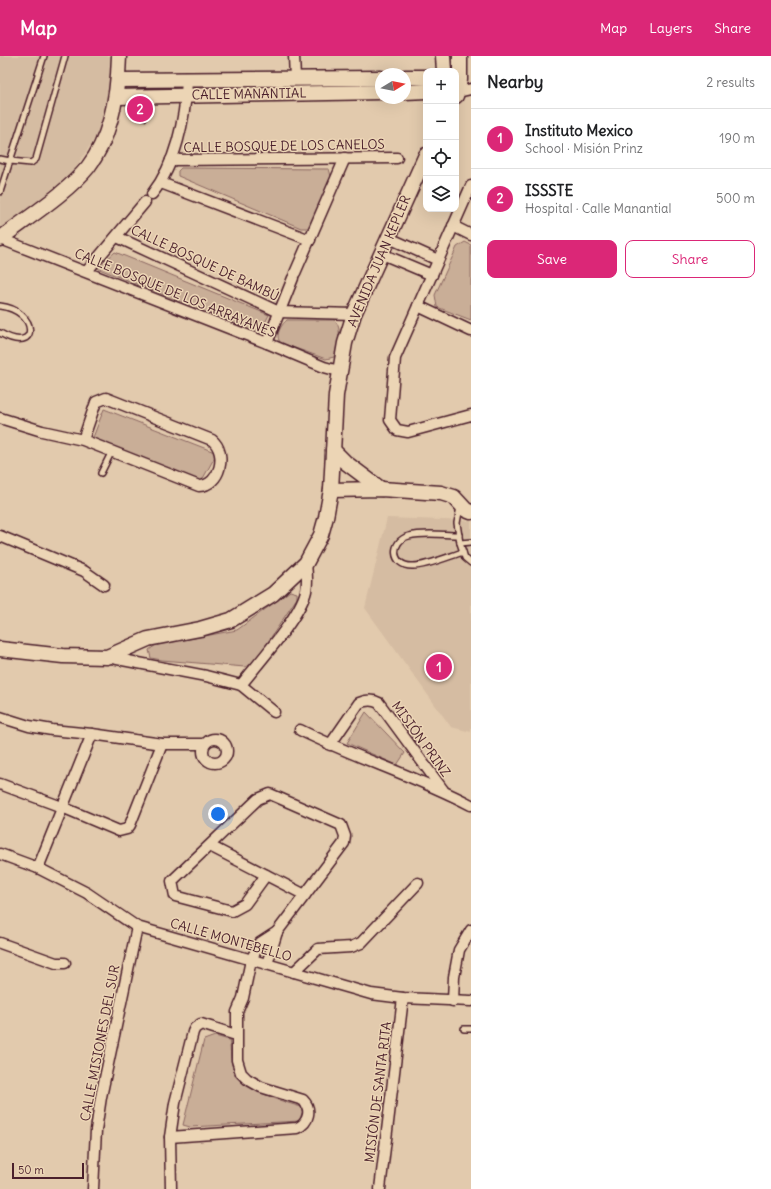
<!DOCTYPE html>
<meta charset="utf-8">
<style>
body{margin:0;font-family:Delius,sans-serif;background:#f2f2f2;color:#202124}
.controls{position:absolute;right:12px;top:12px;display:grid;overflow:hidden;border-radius:8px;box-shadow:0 4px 16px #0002}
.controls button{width:36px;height:36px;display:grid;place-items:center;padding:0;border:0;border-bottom:1px solid #e0e0e0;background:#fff;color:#202124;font:20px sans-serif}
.compass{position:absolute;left:375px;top:12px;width:36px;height:36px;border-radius:50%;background:#fff;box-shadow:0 4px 16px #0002;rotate:80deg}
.scale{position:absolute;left:12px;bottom:10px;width:72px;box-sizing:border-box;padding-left:4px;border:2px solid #4a1f2b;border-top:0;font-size:11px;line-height:14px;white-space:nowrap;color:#4a1f2b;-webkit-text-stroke:3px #ecd5b5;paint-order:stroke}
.you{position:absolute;left:218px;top:758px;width:14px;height:14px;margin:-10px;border:3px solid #fff;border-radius:50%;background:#1a73e8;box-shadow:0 0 0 6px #1a73e833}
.badge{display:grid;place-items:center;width:26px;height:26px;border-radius:50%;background:#db2777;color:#fff;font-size:13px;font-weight:700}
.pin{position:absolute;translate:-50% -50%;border:2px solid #fff;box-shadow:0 1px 4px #0006}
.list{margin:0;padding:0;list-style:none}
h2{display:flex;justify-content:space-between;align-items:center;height:52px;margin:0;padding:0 16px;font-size:17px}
h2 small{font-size:13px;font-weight:400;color:#757577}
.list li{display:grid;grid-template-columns:26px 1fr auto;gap:12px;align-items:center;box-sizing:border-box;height:60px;padding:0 16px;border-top:1px solid #e0e0e0}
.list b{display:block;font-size:15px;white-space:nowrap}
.list p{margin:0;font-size:13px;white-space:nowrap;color:#757577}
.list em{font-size:13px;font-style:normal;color:#757577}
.actions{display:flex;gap:8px;padding:12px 16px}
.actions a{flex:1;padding:9px 0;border:1px solid #db2777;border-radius:8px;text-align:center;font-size:14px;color:#db2777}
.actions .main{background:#db2777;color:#fff}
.icon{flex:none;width:22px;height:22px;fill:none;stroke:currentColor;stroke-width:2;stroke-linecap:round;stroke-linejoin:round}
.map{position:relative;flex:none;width:471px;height:1133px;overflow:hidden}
header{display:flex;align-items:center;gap:24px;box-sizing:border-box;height:56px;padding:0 20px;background:#db2777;color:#fff}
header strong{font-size:19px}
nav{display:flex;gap:22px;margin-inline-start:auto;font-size:14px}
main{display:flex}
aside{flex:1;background:#fff}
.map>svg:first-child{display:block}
</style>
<header>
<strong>Map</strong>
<nav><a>Map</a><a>Layers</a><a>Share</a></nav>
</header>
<main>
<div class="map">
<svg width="471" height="1133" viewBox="0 0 471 1133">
<rect width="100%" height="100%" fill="#e2caad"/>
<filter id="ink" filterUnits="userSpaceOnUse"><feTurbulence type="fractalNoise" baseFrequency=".025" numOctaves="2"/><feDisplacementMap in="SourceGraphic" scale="8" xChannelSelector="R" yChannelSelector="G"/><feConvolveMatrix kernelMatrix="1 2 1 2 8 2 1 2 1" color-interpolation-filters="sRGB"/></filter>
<g filter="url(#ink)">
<g fill="#d5bca2">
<polygon points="0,0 114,0 110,59 72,117 0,175"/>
<polygon points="387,462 471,465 471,676 451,671 365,552"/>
</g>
<g fill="#c9ae97" stroke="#8a6661">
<polygon points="181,112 329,113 332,124 309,172 301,172 178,120 178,115"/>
<polygon points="465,186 471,189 471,264 437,251 435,239 457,191"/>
<polygon points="115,196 269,259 259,278 97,212"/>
<path d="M 287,264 L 334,264 C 344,273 337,289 334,301 L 326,303 L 281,287 C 274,280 281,269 287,264 Z"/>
<polygon points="104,353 217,397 201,426 92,384"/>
<polygon points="290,535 297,537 297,542 254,607 245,611 162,604 151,602 149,594 156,589 237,574"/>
<polygon points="366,656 405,697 397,709 347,687"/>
<path d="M 215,980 L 229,984 C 231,992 230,1001 232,1009 C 237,1034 283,1045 304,1052 L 299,1065 L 190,1071 L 183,1069 L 204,984 Z"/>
</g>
<polygon fill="#b89a88" stroke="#4a1f2b" points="133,49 151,49 146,65 130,60"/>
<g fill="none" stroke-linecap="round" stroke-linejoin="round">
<defs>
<g id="lane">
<polyline points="0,103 10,105 44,0"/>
<polyline points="0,136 10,105 31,107 36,103 65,0"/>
<path d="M 0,250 C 38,254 41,300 0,277"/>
<polyline points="101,417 112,395"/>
<polyline points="460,451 457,467 460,487 471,486"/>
<path d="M 459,479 C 444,479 424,476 409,480 C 390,485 391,510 412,510 C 424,511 450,500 463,496"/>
<polyline points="460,487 465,502 471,507"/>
<polyline points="464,973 471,973"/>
</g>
<g id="street">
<polyline points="294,0 295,22"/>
<polyline points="458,36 471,33"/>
<polyline points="171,104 397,102"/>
<polyline points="161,127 310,184"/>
<polyline points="471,130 395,302 390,364 397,374 408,376 471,359"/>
<path d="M 152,138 C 176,108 185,63 187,25"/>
<polyline points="453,170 471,179"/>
<polyline points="117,181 279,256 354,258"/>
<polyline points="389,182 438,204"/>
<polyline points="1,183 267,287 324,311 339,315"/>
<polyline points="382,198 432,219"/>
<polyline points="87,215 145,146"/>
<polyline points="295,217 345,102"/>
<polyline points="418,250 471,275"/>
<polyline points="267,287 293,222"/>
<path d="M 0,362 L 42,375 L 83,384 L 199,430 C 220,430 228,397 212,384 L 106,342 L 96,346 L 83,384"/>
<polyline points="0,480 84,515 104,529"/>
<polyline points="107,601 206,620 241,629 274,656"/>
<path d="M 241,629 C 259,606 300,561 306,535 C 308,526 307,517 306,507"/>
<polyline points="0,661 29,670 52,674 92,678 162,688 205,688"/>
<path d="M 300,674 C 356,702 416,720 471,749"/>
<circle cx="215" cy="695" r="12"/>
<path d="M 330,689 L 359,647 C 366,644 372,643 379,647 L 443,734"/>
<polyline points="0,728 62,751 119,775 127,773 130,769 162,688"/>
<polyline points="210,790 305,839"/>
<polyline points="0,798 38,812 87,837 137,871 371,938 403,942 471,945"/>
<polyline points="38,812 92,678"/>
<polyline points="0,887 56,907 65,907"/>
<polyline points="267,908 277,876"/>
<polyline points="294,916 318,893 351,891 361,887 418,827"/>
<polyline points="453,945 454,921 459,894 471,874"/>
<path d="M 170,1081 L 297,1072 C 309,1067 312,1053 303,1044 L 261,1031 L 247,1023 L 241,1017 L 237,1004 L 237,956 L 243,942 L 251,904 L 260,887 L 277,876 L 344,787 L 345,780 L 341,769 L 270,738 L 258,743 L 172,825 L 175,840 L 232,855 L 245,848 L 266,819"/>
<polyline points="93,1133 96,1074 101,1041 137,871"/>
<polyline points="171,1133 170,1081 175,1047 193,976 195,972 201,968 236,979"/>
<polyline points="380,1133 403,942"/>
</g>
<g id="secondary">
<polyline points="443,0 444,15"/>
<polyline points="405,21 426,21"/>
<polyline points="119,24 381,22"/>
<polyline points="405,36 426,35"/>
<polyline points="456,40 460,24 460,0"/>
<polyline points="117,41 381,36"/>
<path d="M 0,183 C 27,162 67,137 88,111 C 112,80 118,38 119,0"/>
<polyline points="333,394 345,406 381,433"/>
<polyline points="331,434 381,433 441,437 454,441 466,454 471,456"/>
<polyline points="0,593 63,600 107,601 148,583 200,573 231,564 273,538 306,507 321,479 326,461 331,434 336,339 345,287 354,258 426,99"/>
</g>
</defs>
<use href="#lane" stroke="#4a1f2b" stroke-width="8"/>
<use href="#street" stroke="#4a1f2b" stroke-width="13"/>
<use href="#secondary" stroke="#4a1f2b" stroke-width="17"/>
<use href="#lane" stroke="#ecd5b5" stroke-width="5"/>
<use href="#street" stroke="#ecd5b5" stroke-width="10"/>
<use href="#secondary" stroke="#ecd5b5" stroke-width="14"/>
</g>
</g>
<g text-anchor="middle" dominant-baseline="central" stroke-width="3" stroke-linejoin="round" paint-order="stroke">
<g font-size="13" fill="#4a1f2b" stroke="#ecd5b5">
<text transform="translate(249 38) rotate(-1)">CALLE MANANTIAL</text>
<text transform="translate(284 90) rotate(-1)">CALLE BOSQUE DE LOS CANELOS</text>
<text transform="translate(379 205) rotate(-67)">AVENIDA JUAN KEPLER</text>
<text transform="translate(205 207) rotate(25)">CALLE BOSQUE DE BAMBÚ</text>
<text transform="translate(175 237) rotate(22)">CALLE BOSQUE DE LOS ARRAYANES</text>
<text transform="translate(421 683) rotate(54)">MISIÓN PRINZ</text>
<text transform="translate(231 884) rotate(16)">CALLE MONTEBELLO</text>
<text transform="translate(100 987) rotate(-79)">CALLE MISIONES DEL SUR</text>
<text transform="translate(378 1036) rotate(-83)">MISIÓN DE SANTA RITA</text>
</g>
</g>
</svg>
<div class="controls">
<button>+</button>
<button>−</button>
<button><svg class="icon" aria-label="locate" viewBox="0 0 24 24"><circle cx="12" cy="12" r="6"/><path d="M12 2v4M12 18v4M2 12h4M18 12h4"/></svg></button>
<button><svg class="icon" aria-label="layers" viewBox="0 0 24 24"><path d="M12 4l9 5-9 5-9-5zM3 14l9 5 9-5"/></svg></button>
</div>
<svg class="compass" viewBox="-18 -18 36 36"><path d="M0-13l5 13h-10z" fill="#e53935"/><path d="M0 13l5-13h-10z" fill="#757577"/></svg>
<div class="scale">50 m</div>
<div class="you"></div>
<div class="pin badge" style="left:439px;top:611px">1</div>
<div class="pin badge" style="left:140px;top:53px">2</div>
</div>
<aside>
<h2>Nearby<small>2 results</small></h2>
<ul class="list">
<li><span class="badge">1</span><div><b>Instituto Mexico</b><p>School · Misión Prinz</p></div><em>190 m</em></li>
<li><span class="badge">2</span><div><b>ISSSTE</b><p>Hospital · Calle Manantial</p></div><em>500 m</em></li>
</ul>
<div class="actions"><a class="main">Save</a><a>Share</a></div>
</aside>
</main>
